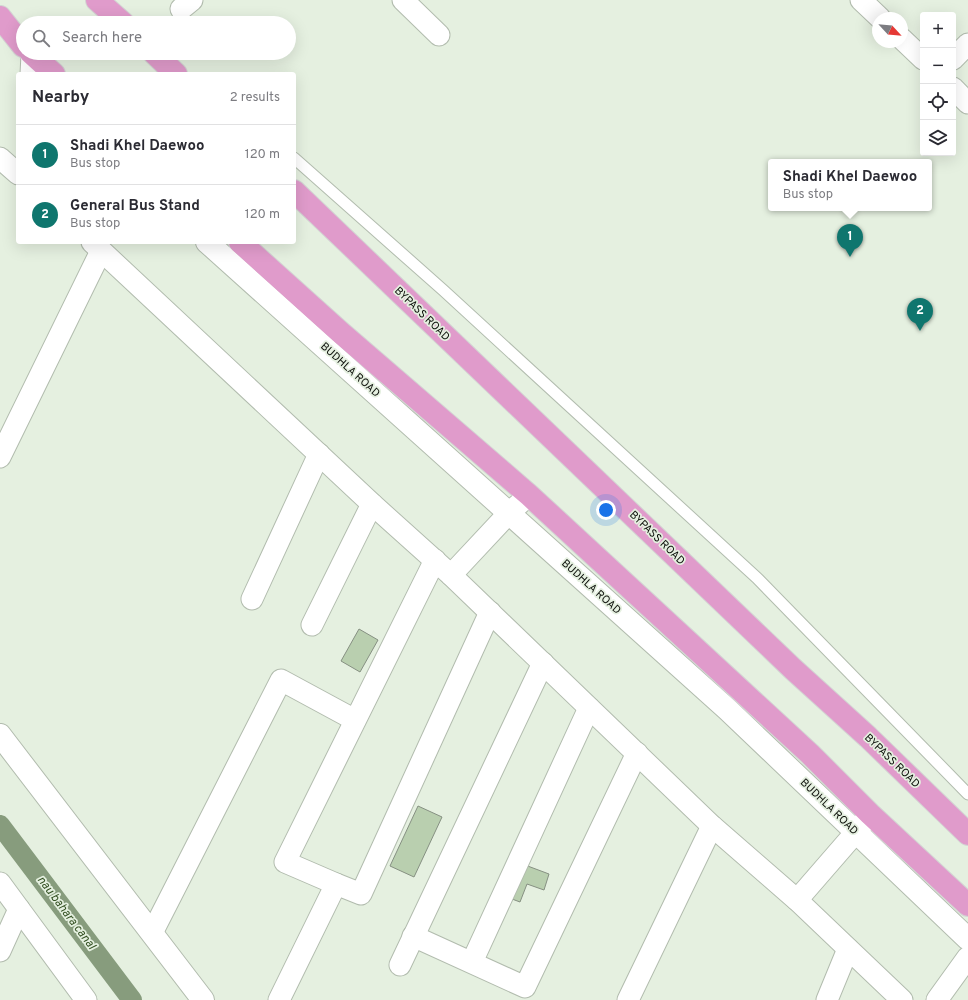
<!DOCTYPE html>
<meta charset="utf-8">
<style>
body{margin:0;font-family:Overpass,sans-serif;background:#f2f2f3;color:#2b2b33}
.controls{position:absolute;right:12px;top:12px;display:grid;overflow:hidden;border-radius:4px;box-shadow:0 4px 16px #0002}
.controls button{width:36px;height:36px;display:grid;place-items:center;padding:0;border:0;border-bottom:1px solid #e1e1e2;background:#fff;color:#2b2b33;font:20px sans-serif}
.compass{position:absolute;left:872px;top:12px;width:36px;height:36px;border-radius:50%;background:#fff;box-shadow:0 4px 16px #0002;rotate:116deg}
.you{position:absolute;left:606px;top:510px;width:14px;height:14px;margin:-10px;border:3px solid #fff;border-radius:50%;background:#1a73e8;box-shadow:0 0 0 6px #1a73e833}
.badge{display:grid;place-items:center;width:26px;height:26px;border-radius:50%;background:#0f766e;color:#fff;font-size:13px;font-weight:700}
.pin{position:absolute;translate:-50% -33px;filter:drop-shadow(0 1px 2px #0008)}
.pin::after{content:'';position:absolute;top:21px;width:14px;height:12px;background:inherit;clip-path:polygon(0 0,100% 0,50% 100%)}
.popup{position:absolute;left:768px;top:159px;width:164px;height:52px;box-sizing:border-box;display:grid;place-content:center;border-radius:4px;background:#fff;filter:drop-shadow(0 1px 3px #0005);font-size:13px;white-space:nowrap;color:#7c7c81}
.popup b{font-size:15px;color:#2b2b33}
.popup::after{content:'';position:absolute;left:50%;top:100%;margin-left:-8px;border:8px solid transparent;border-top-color:#fff}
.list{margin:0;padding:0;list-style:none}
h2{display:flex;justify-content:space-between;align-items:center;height:52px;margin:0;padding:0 16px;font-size:17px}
h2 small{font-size:13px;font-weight:400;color:#7c7c81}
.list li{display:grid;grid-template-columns:26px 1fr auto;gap:12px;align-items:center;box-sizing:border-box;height:60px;padding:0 16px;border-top:1px solid #e1e1e2}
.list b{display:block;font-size:15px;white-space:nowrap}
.list p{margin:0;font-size:13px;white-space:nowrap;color:#7c7c81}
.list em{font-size:13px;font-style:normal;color:#7c7c81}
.icon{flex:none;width:22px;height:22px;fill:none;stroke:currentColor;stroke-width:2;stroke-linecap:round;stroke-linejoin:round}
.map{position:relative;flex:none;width:968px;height:1000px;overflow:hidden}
.search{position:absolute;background:#fff;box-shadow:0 4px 16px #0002;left:16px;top:16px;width:280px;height:44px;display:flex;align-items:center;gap:10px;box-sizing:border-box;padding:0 14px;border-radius:22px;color:#7c7c81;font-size:15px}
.panel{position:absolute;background:#fff;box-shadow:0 4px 16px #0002;left:16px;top:72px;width:280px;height:172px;border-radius:4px}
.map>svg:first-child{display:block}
</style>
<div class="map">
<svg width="968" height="1000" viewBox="0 0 968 1000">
<rect width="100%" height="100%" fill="#e5f0e0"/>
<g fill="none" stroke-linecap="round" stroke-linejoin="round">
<polyline stroke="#879c7d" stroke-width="20" points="0,825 132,1000"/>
</g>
<g fill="#b9cfaf" stroke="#869082">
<polygon points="359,629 378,640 360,672 341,661"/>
<polygon points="418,806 442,817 414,877 390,866"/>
<polygon points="525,865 549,874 544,890 527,884 520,902 512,899"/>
</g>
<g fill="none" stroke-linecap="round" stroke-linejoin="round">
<defs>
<polyline id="service" points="294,158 443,290 757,578 968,794"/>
<g id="minor">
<polyline points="403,0 439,35"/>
<polyline points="861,0 880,18"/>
<polyline points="181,9 192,0"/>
<polyline points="902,39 923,59"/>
<polyline points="953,59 968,44"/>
<polyline points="31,74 32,54"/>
<polyline points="953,88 968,103"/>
<polyline points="0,158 18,174"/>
<polyline points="92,242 372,504 451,575 712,826 797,900 902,1000"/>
<polyline points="0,457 101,251"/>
<polyline points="451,575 509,513 529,495"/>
<polyline points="252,599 319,454"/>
<polyline points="312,625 372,504"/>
<polyline points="0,883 86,1000"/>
<polyline points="336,884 285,862 435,560"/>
<polyline points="797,900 856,832 867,818"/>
<polyline points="152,933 281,680 355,720"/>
<polyline points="413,936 525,987 637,753"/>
<polyline points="0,951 19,909"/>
<polyline points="472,962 589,708"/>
<polyline points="400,965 543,663"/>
<polyline points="279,1000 336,884 361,894 490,612"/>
<polyline points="628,1000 712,826"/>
<polyline points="827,1000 848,949"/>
<polyline points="937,1000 968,957"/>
</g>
<g id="tertiary">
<polyline points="207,242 727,709 968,939"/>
<polyline points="0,735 203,1000"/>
</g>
<g id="primary">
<polyline points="97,0 123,23"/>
<polyline points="0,17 23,46"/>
<polyline points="31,53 54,74"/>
<polyline points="154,53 176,74"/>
<polyline points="294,191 793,669 868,737 968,834"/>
<polyline points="240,242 340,332 529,495 810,754 870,814 968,905"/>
</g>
</defs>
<use href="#service" stroke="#b2bcae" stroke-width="13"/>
<use href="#minor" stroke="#b2bcae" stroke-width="23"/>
<use href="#tertiary" stroke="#b2bcae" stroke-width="24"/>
<use href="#primary" stroke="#d3d4d3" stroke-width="24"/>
<use href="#service" stroke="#fff" stroke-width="11"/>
<use href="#minor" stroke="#fff" stroke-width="21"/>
<use href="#tertiary" stroke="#fff" stroke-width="22"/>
<use href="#primary" stroke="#e09bcb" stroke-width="22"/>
</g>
<g text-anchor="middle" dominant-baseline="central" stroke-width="3.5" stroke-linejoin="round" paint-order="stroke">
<g font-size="11" fill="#0b0e09" stroke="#e5f0e0">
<text transform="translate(422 314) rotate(44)">BYPASS ROAD</text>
<text transform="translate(350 370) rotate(42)">BUDHLA ROAD</text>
<text transform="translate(657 538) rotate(44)">BYPASS ROAD</text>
<text transform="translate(591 587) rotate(42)">BUDHLA ROAD</text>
<text transform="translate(892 761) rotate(44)">BYPASS ROAD</text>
<text transform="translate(829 807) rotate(44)">BUDHLA ROAD</text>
</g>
<g font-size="12" font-style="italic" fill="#314e20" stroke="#e5f0e0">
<text transform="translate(66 913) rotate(53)">nau bahara canal</text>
</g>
</g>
</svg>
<div class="controls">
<button>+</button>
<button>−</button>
<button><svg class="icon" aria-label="locate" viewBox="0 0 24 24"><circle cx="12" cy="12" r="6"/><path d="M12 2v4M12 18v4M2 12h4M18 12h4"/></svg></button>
<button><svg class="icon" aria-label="layers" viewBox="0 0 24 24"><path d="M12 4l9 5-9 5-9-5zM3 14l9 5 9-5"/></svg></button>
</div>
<svg class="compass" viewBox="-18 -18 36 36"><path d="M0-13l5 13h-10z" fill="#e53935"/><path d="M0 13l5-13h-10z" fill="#7c7c81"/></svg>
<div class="you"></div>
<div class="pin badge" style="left:850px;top:257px">1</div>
<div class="popup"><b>Shadi Khel Daewoo</b>Bus stop</div>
<div class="pin badge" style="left:920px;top:331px">2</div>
<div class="search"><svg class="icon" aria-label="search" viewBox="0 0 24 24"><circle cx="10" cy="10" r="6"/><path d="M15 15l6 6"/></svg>Search here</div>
<section class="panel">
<h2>Nearby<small>2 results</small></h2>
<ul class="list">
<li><span class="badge">1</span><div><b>Shadi Khel Daewoo</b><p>Bus stop</p></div><em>120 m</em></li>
<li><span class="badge">2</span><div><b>General Bus Stand</b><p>Bus stop</p></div><em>120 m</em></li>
</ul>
</section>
</div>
